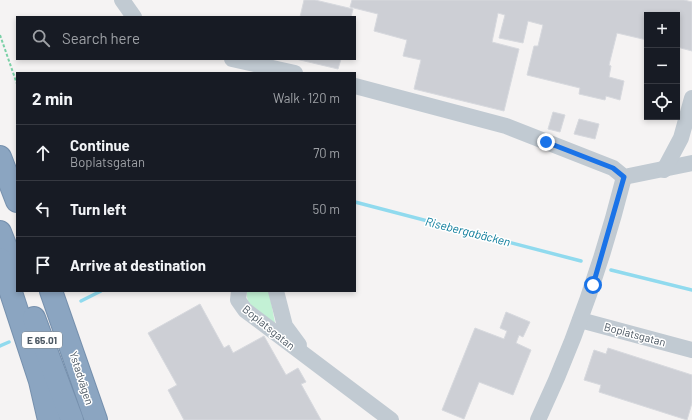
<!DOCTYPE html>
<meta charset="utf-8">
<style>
body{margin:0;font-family:Barlow,sans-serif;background:#20242c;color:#f1f3f6}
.controls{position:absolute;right:12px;top:12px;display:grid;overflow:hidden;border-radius:0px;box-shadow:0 2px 6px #0003}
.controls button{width:36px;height:36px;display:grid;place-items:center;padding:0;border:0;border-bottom:1px solid #363941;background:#171b24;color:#f1f3f6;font:20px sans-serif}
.stop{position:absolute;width:12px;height:12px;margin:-9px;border:3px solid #1a73e8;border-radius:50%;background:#fff}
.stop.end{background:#1a73e8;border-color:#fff;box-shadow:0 1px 4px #0008}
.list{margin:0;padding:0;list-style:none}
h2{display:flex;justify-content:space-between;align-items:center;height:52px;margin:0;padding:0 16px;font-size:17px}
h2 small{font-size:13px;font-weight:400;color:#9ea1a6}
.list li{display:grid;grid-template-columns:26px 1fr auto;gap:12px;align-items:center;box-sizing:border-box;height:56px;padding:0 16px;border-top:1px solid #363941}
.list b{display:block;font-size:15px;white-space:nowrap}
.list p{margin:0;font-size:13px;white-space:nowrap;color:#9ea1a6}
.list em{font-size:13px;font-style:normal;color:#9ea1a6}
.icon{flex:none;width:22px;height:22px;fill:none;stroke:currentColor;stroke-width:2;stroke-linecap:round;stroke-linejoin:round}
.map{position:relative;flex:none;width:692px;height:420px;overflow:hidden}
.search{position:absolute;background:#171b24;box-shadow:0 2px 6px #0003;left:16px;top:16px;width:340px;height:44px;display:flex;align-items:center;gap:10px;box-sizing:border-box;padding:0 14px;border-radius:0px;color:#9ea1a6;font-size:15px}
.panel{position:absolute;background:#171b24;box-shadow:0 2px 6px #0003;left:16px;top:72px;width:340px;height:220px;border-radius:0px}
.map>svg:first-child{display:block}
</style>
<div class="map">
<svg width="692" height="420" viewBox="0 0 692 420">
<rect width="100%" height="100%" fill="#f5f3f3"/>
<polygon fill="#c3f1d5" points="246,291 269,291 275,323 271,323 248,302"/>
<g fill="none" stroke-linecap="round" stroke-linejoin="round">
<g stroke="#90daee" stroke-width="3.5">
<polyline points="355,202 581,261"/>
<polyline points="611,270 692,290"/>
<polyline points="81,301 101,291"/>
<polyline points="0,346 9,342"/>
</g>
</g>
<g fill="#cdcfd5" stroke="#d7d9de">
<polygon points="304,0 315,0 353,9 351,17 300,17"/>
<polygon points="352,0 684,0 692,2 692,51 677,47 677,15 647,15 647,40 617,33 609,65 611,66 609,77 624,81 620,100 606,96 605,100 579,94 580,88 527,75 534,46 538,46 543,25 528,21 523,43 499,38 505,15 498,13 492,42 519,49 504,111 414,89 421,60 403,56 407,40 374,31 378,14 350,7"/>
<polygon points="296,59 341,59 338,69"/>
<polygon points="553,112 565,115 560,132 548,129"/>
<polygon points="579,119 599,124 595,139 574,134"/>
<polygon points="200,304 224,348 229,345 233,353 264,336 286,375 298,368 306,382 301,384 321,420 184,420 168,390 177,385 148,333"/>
<polygon points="506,312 530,322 523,337 519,335 516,343 531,350 513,395 479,382 464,419 442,410 475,328 504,339 507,331 500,328"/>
<polygon points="608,348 692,375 692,403 687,420 599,392 601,385 584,380 594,350 606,354"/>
</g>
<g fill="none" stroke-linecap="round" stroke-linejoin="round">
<defs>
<g id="highway">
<polyline points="0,157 17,201"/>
<polyline points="0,232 16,273"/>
<polyline points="0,259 40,381 49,420"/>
<polyline points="51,291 96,420"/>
<polyline points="34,318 72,420"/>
</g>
</defs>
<use href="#highway" stroke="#7690ad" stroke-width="24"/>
<polyline stroke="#7ad0a6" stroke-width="2" stroke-dasharray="3 2" stroke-linecap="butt" points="0,35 17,84"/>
<g stroke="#c1cad2" stroke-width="16">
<polyline points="122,0 134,17"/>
<polyline points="232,59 295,73"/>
<polyline points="355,86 506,126 613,168 624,177 692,163"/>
<polyline points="664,170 681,138 692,98"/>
<polyline points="239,291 238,300 245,310 391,420"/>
<polyline points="276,291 285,326 299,345"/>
<polyline points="580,320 692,350"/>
<path d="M 538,420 C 575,342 603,260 624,177"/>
</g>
<use href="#highway" stroke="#8ba5c1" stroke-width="22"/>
</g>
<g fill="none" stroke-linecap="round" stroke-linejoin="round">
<polyline stroke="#1a73e8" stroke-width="5" points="546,142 613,168 624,177 593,285"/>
</g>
<g text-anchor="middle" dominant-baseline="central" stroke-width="3" stroke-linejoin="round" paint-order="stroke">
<rect fill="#fff" stroke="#808990" stroke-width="1" x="22" y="332" width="40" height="16" rx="3"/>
<g font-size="10" font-weight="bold" fill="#4a5661">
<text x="42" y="340">E 65.01</text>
</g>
<g font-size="11" fill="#4a5661" stroke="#fff">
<text transform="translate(269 327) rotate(39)">Boplatsgatan</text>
<text transform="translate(635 334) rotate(15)">Boplatsgatan</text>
<text transform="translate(82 378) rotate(72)">Ystadvägen</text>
</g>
<g font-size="12" font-style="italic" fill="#0c7c9b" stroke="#fff">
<text transform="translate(468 231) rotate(14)">Risebergabäcken</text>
</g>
</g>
</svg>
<div class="controls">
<button>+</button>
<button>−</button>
<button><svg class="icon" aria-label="locate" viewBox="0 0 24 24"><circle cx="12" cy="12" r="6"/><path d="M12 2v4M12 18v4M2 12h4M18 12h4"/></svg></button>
</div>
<div class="stop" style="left:593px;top:285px"></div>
<div class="stop end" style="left:546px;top:142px"></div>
<div class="search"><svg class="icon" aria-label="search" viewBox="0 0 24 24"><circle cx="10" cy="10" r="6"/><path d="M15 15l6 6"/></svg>Search here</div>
<section class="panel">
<h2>2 min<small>Walk · 120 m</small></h2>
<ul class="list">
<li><svg class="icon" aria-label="ahead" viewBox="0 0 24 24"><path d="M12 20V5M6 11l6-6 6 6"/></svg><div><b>Continue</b><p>Boplatsgatan</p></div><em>70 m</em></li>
<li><svg class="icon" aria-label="left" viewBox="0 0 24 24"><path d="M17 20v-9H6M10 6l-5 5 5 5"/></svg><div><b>Turn left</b></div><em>50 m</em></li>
<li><svg class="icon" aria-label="arrive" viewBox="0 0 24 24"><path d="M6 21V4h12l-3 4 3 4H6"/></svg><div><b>Arrive at destination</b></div></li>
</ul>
</section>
</div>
